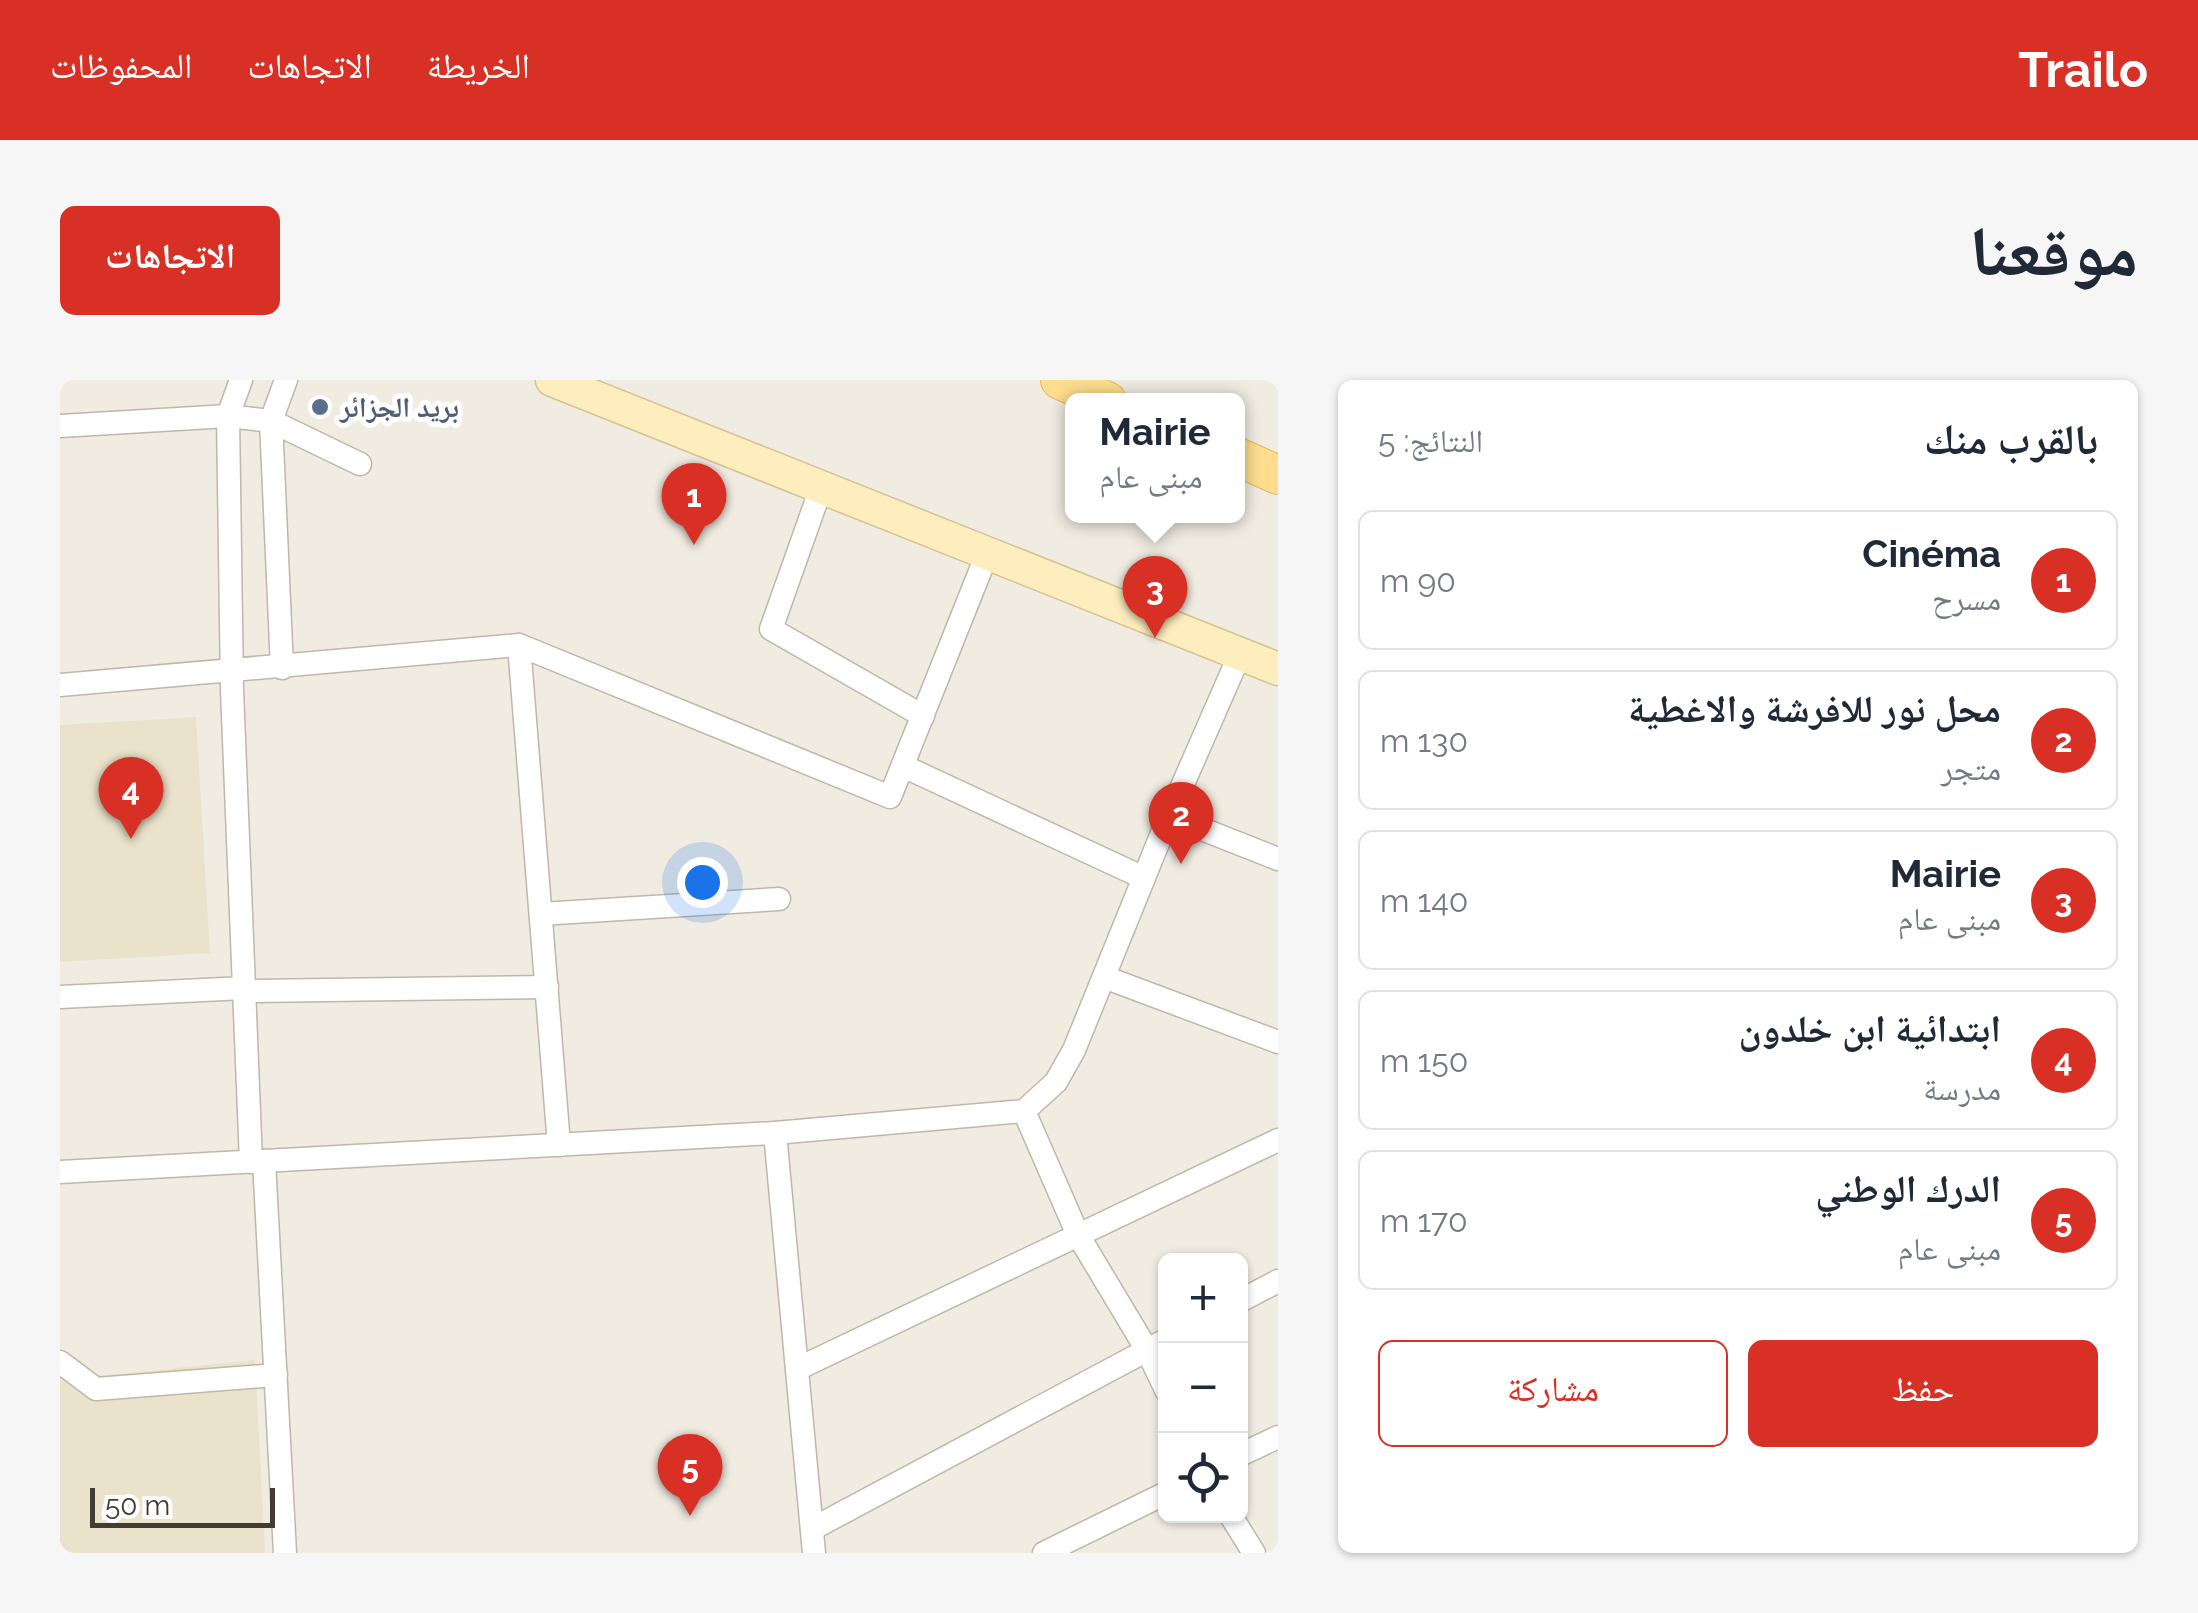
<!DOCTYPE html>
<html lang="ar">
<meta charset="utf-8">
<style>
body{margin:0;font-family:Raleway,"Noto Naskh Arabic",sans-serif;background:#f6f6f7;color:#1f2937;direction:rtl}
.controls{position:absolute;right:30px;bottom:30px;display:grid;overflow:hidden;border-radius:15px;box-shadow:0 2px 8px #0004}
.controls button{width:90px;height:90px;display:grid;place-items:center;padding:0;border:0;border-bottom:2px solid #e0e1e3;background:#fff;color:#1f2937;font:50px sans-serif}
.scale{position:absolute;left:30px;bottom:25px;width:185px;box-sizing:border-box;padding-left:10px;border:5px solid #423c33;border-top:0;font-size:28px;line-height:35px;white-space:nowrap;color:#423c33;-webkit-text-stroke:8px #fff;paint-order:stroke}
.you{position:absolute;left:642px;top:502px;width:35px;height:35px;margin:-25px;border:8px solid #fff;border-radius:50%;background:#1a73e8;box-shadow:0 0 0 15px #1a73e833}
.badge{display:grid;place-items:center;width:65px;height:65px;border-radius:50%;background:#d93025;color:#fff;font-size:32px;font-weight:700}
.pin{position:absolute;translate:-50% -82px;filter:drop-shadow(0 2px 5px #0008)}
.pin::after{content:'';position:absolute;top:52px;width:35px;height:30px;background:inherit;clip-path:polygon(0 0,100% 0,50% 100%)}
.popup{position:absolute;left:1005px;top:13px;width:180px;height:130px;box-sizing:border-box;display:grid;place-content:center;border-radius:15px;background:#fff;filter:drop-shadow(0 2px 8px #0005);font-size:32px;white-space:nowrap;color:#747a83}
.popup b{font-size:38px;color:#1f2937}
.popup::after{content:'';position:absolute;left:50%;top:100%;margin-left:-20px;border:20px solid transparent;border-top-color:#fff}
.list{margin:0;padding:0;list-style:none}
h2{display:flex;justify-content:space-between;align-items:center;height:130px;margin:0;padding:0 40px;font-size:42px}
h2 small{font-size:32px;font-weight:400;color:#747a83}
.list li{display:grid;grid-template-columns:65px 1fr auto;gap:30px;align-items:center;box-sizing:border-box;height:140px;margin:0 20px 20px;padding:0 20px;border:2px solid #e0e1e3;border-radius:15px}
.list b{display:block;font-size:38px;white-space:nowrap}
.list p{margin:0;font-size:32px;white-space:nowrap;color:#747a83}
.list em{font-size:32px;font-style:normal;color:#747a83}
.actions{display:flex;gap:20px;padding:30px 40px}
.actions a{flex:1;padding:22px 0;border:2px solid #d93025;border-radius:15px;text-align:center;font-size:35px;color:#d93025}
.actions .main{background:#d93025;color:#fff}
.icon{flex:none;width:55px;height:55px;fill:none;stroke:currentColor;stroke-width:2;stroke-linecap:round;stroke-linejoin:round}
.map{position:relative;flex:none;width:1218px;height:1173px;overflow:hidden;direction:ltr;border-radius:15px}
header{display:flex;align-items:center;gap:60px;box-sizing:border-box;height:140px;padding:0 50px;background:#d93025;color:#fff}
header strong{font-size:48px}
nav{display:flex;gap:55px;margin-inline-start:auto;font-size:35px}
.intro{display:flex;align-items:center;justify-content:space-between;box-sizing:border-box;height:240px;padding:0 60px}
h1{margin:0;font-size:70px}
.button{padding:25px 45px;border-radius:15px;background:#d93025;color:#fff;font-size:35px;font-weight:700}
main{display:flex;gap:60px;padding:0 60px}
aside{flex:1;background:#fff;border-radius:15px;box-shadow:0 2px 8px #0004}
.map>svg:first-child{display:block}
</style>
<header>
<strong>Trailo</strong>
<nav><a>الخريطة</a><a>الاتجاهات</a><a>المحفوظات</a></nav>
</header>
<div class="intro"><h1>موقعنا</h1><a class="button">الاتجاهات</a></div>
<main>
<aside>
<h2>بالقرب منك<small>النتائج: 5</small></h2>
<ul class="list">
<li><span class="badge">1</span><div><b>Cinéma</b><p>مسرح</p></div><em>90 m</em></li>
<li><span class="badge">2</span><div><b>محل نور للافرشة والاغطية</b><p>متجر</p></div><em>130 m</em></li>
<li><span class="badge">3</span><div><b>Mairie</b><p>مبنى عام</p></div><em>140 m</em></li>
<li><span class="badge">4</span><div><b>ابتدائية ابن خلدون</b><p>مدرسة</p></div><em>150 m</em></li>
<li><span class="badge">5</span><div><b>الدرك الوطني</b><p>مبنى عام</p></div><em>170 m</em></li>
</ul>
<div class="actions"><a class="main">حفظ</a><a>مشاركة</a></div>
</aside>
<div class="map">
<svg width="1218" height="1173" viewBox="0 0 1218 1173">
<rect width="100%" height="100%" fill="#f1ece2"/>
<g fill="#ebe2cb">
<polygon points="136,337 150,573 0,582 0,345"/>
<polygon points="195,980 205,1173 0,1173 0,1000"/>
</g>
<g fill="none" stroke-linecap="round" stroke-linejoin="round">
<defs>
<g id="street">
<polyline points="181,0 168,36 172,310 191,782"/>
<polyline points="0,46 168,36 211,41 300,84"/>
<polyline points="761,108 711,249 863,336"/>
<polyline points="459,265 499,765"/>
<polyline points="222,288 211,41 226,0"/>
<polyline points="0,305 459,265 830,417 927,174"/>
<polyline points="843,386 1084,498"/>
<polyline points="1109,436 1218,479"/>
<polyline points="481,534 719,519"/>
<polyline points="1044,597 1218,662"/>
<polyline points="185,611 487,607"/>
<polyline points="0,617 184,608"/>
<polyline points="964,731 1018,855 1087,970 1106,1010"/>
<polyline points="715,753 754,1173"/>
<polyline points="204,781 225,1173"/>
<polyline points="0,792 715,753 964,731 996,702 1014,670 1109,436 1180,274"/>
<polyline points="1180,921 1218,901"/>
<polyline points="0,982 36,1009 216,995"/>
<polyline points="737,989 1218,760"/>
<polyline points="1180,1075 1218,1057"/>
<polyline points="1171,1136 1194,1173"/>
<polyline points="752,1149 1106,960"/>
<polyline points="984,1173 1106,1113"/>
</g>
<polyline id="secondary" points="492,0 1218,289"/>
<g id="primary">
<polyline points="1000,0 1047,21"/>
<polyline points="1178,77 1218,95"/>
</g>
</defs>
<use href="#street" stroke="#bfb7a8" stroke-width="25"/>
<use href="#secondary" stroke="#d5c293" stroke-width="35"/>
<use href="#primary" stroke="#e3ba5e" stroke-width="40"/>
<use href="#street" stroke="#fff" stroke-width="22"/>
<use href="#secondary" stroke="#feeebe" stroke-width="32"/>
<use href="#primary" stroke="#fedd8e" stroke-width="38"/>
</g>
<circle fill="#5c6f8a" stroke="#fff" stroke-width="4" cx="260" cy="27" r="10"/>
<g text-anchor="middle" dominant-baseline="central" stroke-width="10" stroke-linejoin="round" paint-order="stroke">
<g font-size="28" font-weight="bold" fill="#4e5e75" stroke="#fff" text-anchor="start">
<text x="280" y="27">بريد الجزائر</text>
</g>
</g>
</svg>
<div class="controls">
<button>+</button>
<button>−</button>
<button><svg class="icon" aria-label="locate" viewBox="0 0 24 24"><circle cx="12" cy="12" r="6"/><path d="M12 2v4M12 18v4M2 12h4M18 12h4"/></svg></button>
</div>
<div class="scale">50 m</div>
<div class="you"></div>
<div class="pin badge" style="left:634px;top:165px">1</div>
<div class="pin badge" style="left:1121px;top:484px">2</div>
<div class="pin badge" style="left:1095px;top:258px">3</div>
<div class="popup"><b>Mairie</b>مبنى عام</div>
<div class="pin badge" style="left:71px;top:459px">4</div>
<div class="pin badge" style="left:630px;top:1136px">5</div>
</div>
</main>
